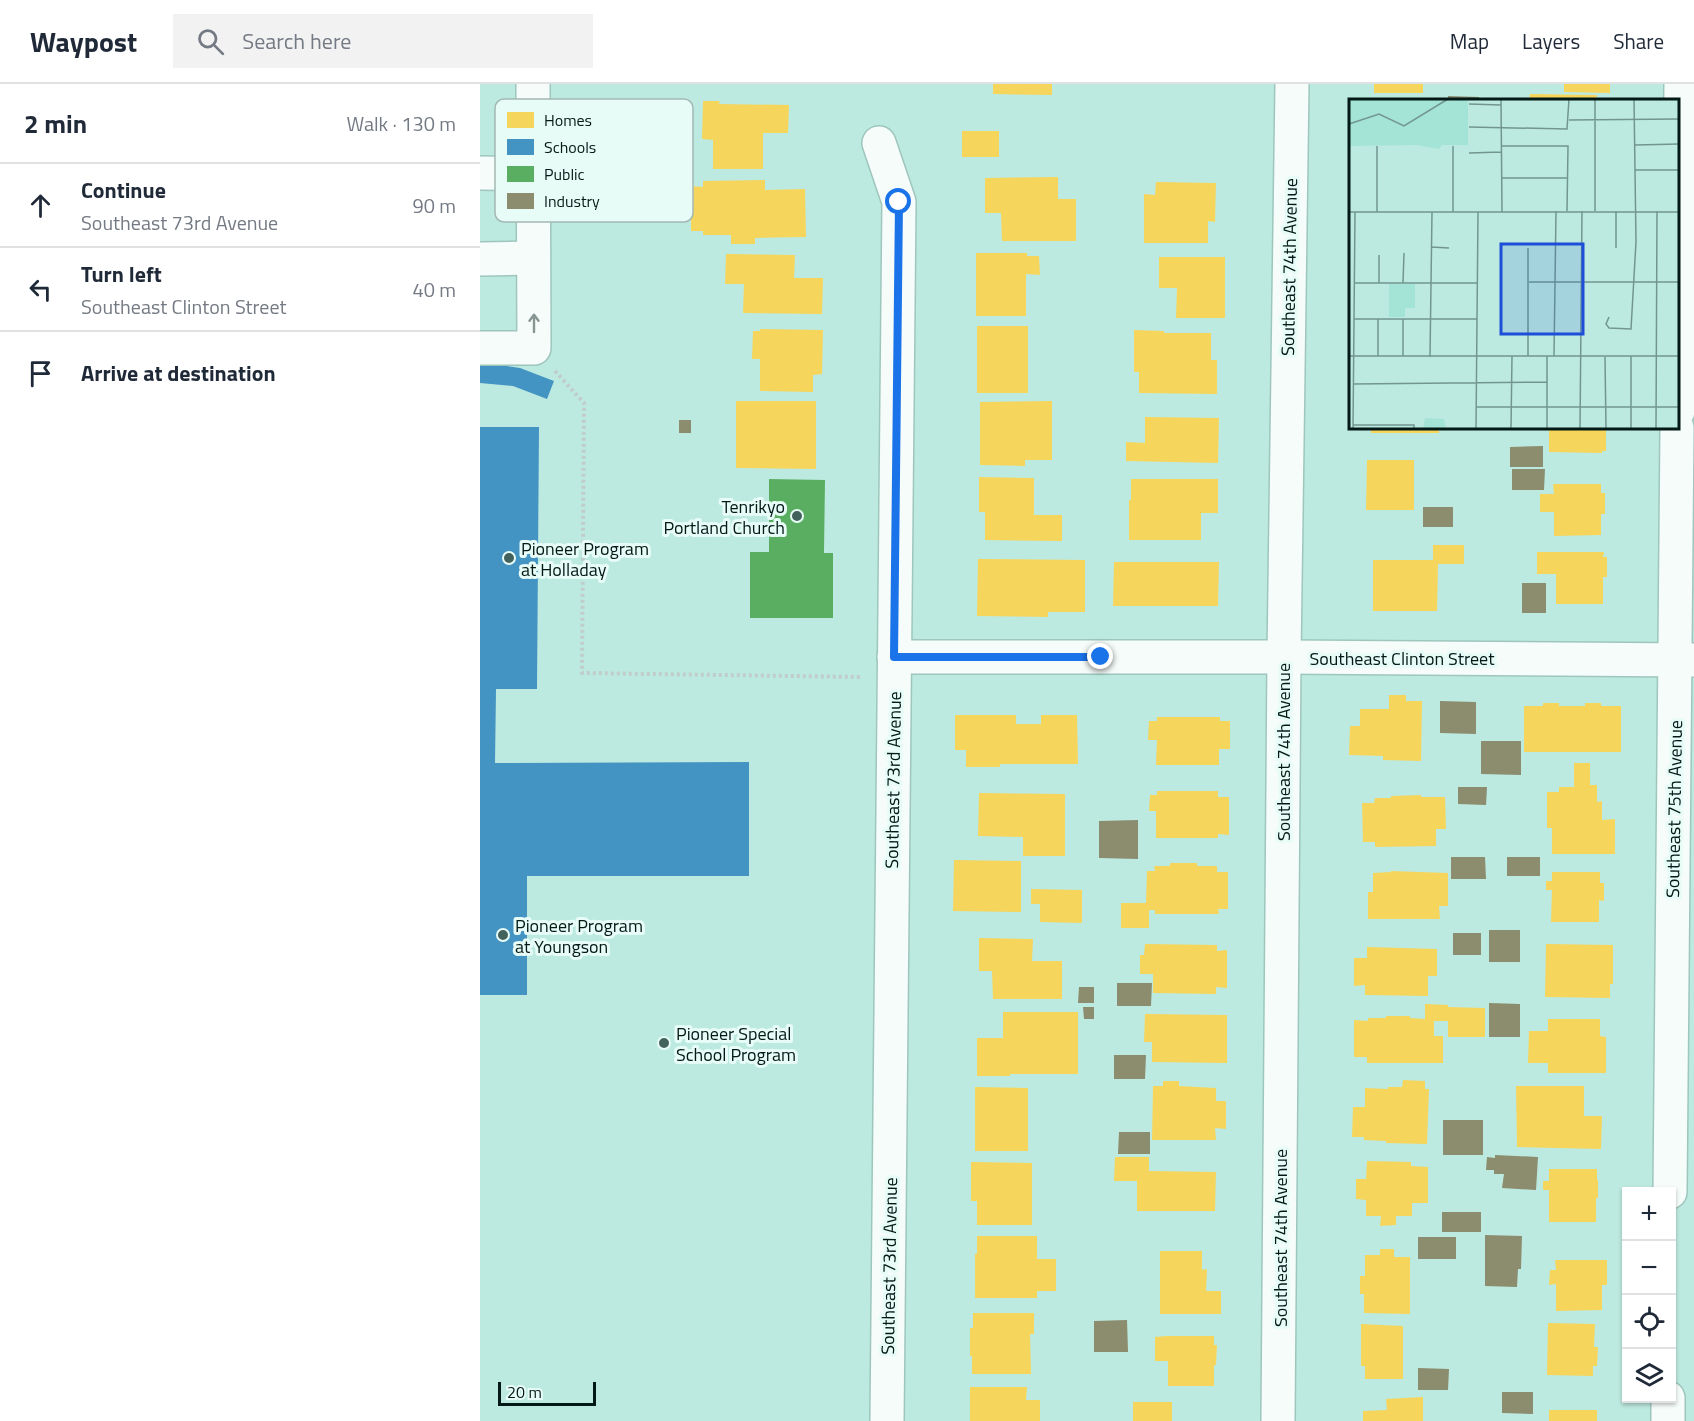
<!DOCTYPE html>
<meta charset="utf-8">
<style>
body{margin:0;font-family:"Titillium Web",sans-serif;background:#f2f2f3;color:#1f2937}
.controls{position:absolute;right:18px;bottom:18px;display:grid;overflow:hidden;border-radius:0px;box-shadow:0 2px 4px #0004}
.controls button{width:54px;height:54px;display:grid;place-items:center;padding:0;border:0;border-bottom:2px solid #e0e1e3;background:#fff;color:#1f2937;font:30px sans-serif}
.scale{position:absolute;left:18px;bottom:15px;width:98px;box-sizing:border-box;padding-left:6px;border:3px solid #021915;border-top:0;font-size:16px;line-height:21px;white-space:nowrap;color:#021915;-webkit-text-stroke:4px #e8fcf7;paint-order:stroke}
.stop{position:absolute;width:18px;height:18px;margin:-14px;border:4px solid #1a73e8;border-radius:50%;background:#fff}
.stop.end{background:#1a73e8;border-color:#fff;box-shadow:0 2px 6px #0008}
.list{margin:0;padding:0;list-style:none}
h2{display:flex;justify-content:space-between;align-items:center;height:78px;margin:0;padding:0 24px;font-size:26px}
h2 small{font-size:20px;font-weight:400;color:#747a83}
.list li{display:grid;grid-template-columns:39px 1fr auto;gap:18px;align-items:center;box-sizing:border-box;height:84px;padding:0 24px;border-top:2px solid #e0e1e3}
.list b{display:block;font-size:22px;white-space:nowrap}
.list p{margin:0;font-size:20px;white-space:nowrap;color:#747a83}
.list em{font-size:20px;font-style:normal;color:#747a83}
.icon{flex:none;width:33px;height:33px;fill:none;stroke:currentColor;stroke-width:2;stroke-linecap:round;stroke-linejoin:round}
.map{position:relative;flex:none;width:1214px;height:1337px;overflow:hidden}
header{display:flex;align-items:center;gap:36px;box-sizing:border-box;height:84px;padding:0 30px;background:#fff;border-bottom:2px solid #e0e1e3}
header strong{font-size:28px}
nav{display:flex;gap:33px;margin-inline-start:auto;font-size:21px}
.search{width:420px;height:54px;background:#f2f2f3;display:flex;align-items:center;gap:15px;box-sizing:border-box;padding:0 21px;border-radius:0px;color:#747a83;font-size:22px}
main{display:flex}
aside{flex:1;background:#fff}
.map>svg:first-child{display:block}
</style>
<header>
<strong>Waypost</strong>
<div class="search"><svg class="icon" aria-label="search" viewBox="0 0 24 24"><circle cx="10" cy="10" r="6"/><path d="M15 15l6 6"/></svg>Search here</div>
<nav><a>Map</a><a>Layers</a><a>Share</a></nav>
</header>
<main>
<aside>
<h2>2 min<small>Walk · 130 m</small></h2>
<ul class="list">
<li><svg class="icon" aria-label="ahead" viewBox="0 0 24 24"><path d="M12 20V5M6 11l6-6 6 6"/></svg><div><b>Continue</b><p>Southeast 73rd Avenue</p></div><em>90 m</em></li>
<li><svg class="icon" aria-label="left" viewBox="0 0 24 24"><path d="M17 20v-9H6M10 6l-5 5 5 5"/></svg><div><b>Turn left</b><p>Southeast Clinton Street</p></div><em>40 m</em></li>
<li><svg class="icon" aria-label="arrive" viewBox="0 0 24 24"><path d="M6 21V4h12l-3 4 3 4H6"/></svg><div><b>Arrive at destination</b></div></li>
</ul>
</aside>
<div class="map">
<svg width="1214" height="1337" viewBox="0 0 1214 1337">
<rect width="100%" height="100%" fill="#bdeae0"/>
<g fill="#f6d55c">
<polygon points="513,0 572,0 572,11 513,10"/>
<rect x="894" y="0" width="49" height="9"/>
<polygon points="1084,0 1130,0 1130,9 1084,8"/>
<polygon points="1050,10 1117,11 1116,16 1049,16"/>
<polygon points="223,17 240,17 239,20 309,21 308,49 283,49 283,85 233,85 233,56 222,55"/>
<rect x="482" y="47" width="37" height="26"/>
<polygon points="578,93 578,115 596,115 596,157 522,157 521,129 505,129 505,94"/>
<polygon points="285,96 285,106 325,105 326,153 275,154 275,160 251,160 251,151 223,151 223,147 211,147 211,102 223,103 223,97"/>
<polygon points="676,98 736,99 735,138 728,137 728,159 664,159 664,110 675,111"/>
<polygon points="496,169 547,169 547,172 559,172 560,191 546,190 546,232 496,232"/>
<polygon points="246,170 315,171 314,194 343,194 342,230 263,229 264,200 245,200"/>
<polygon points="679,173 745,173 745,234 696,234 697,204 679,204"/>
<rect x="497" y="242" width="51" height="67"/>
<polygon points="280,245 343,246 342,290 333,291 333,308 280,307 280,275 272,275 273,247 280,247"/>
<polygon points="654,246 684,247 684,249 731,249 731,276 737,276 737,310 659,309 659,288 654,288"/>
<polygon points="256,317 336,317 336,385 256,384"/>
<polygon points="572,317 572,376 545,376 545,382 500,381 500,318"/>
<polygon points="665,333 739,334 738,379 646,377 646,358 665,359"/>
<rect x="891" y="344" width="68" height="5"/>
<polygon points="1069,344 1126,344 1126,367 1122,367 1122,369 1069,368"/>
<polygon points="887,376 934,376 934,426 886,426"/>
<polygon points="499,393 554,394 554,431 582,431 582,457 505,456 505,428 499,428"/>
<polygon points="651,395 738,395 738,429 721,429 721,456 649,456 649,416 651,416"/>
<polygon points="1073,400 1121,400 1121,409 1125,409 1125,430 1121,430 1121,451 1074,452 1074,428 1060,428 1060,410 1074,410"/>
<polygon points="953,461 984,461 984,480 958,480 957,527 893,527 893,476 953,476"/>
<polygon points="1057,468 1124,468 1123,473 1127,473 1127,493 1123,493 1123,520 1076,520 1076,490 1057,490"/>
<polygon points="498,475 605,476 605,528 568,528 568,533 497,532"/>
<polygon points="634,478 739,478 738,522 633,522"/>
<polygon points="909,611 926,611 926,617 942,617 941,677 903,676 903,672 869,671 870,642 880,642 880,625 909,625"/>
<polygon points="1063,619 1079,619 1079,622 1105,622 1105,619 1121,619 1121,622 1141,622 1141,668 1044,668 1044,622 1063,622"/>
<polygon points="475,631 536,631 536,640 561,640 561,631 597,631 598,680 520,680 520,683 486,683 486,666 475,666"/>
<polygon points="677,633 740,633 740,637 750,637 750,665 739,665 739,681 676,681 677,656 668,656 669,637 677,637"/>
<polygon points="1094,679 1110,679 1110,701 1117,701 1117,718 1122,717 1122,736 1135,735 1135,770 1072,770 1072,744 1067,744 1067,708 1079,708 1079,703 1094,703"/>
<polygon points="677,707 738,707 738,713 749,713 749,751 738,750 738,754 676,754 676,727 669,727 670,711 677,711"/>
<polygon points="499,709 585,710 585,772 543,772 543,753 498,752"/>
<polygon points="941,711 941,713 965,713 966,745 956,745 956,762 895,763 895,758 883,758 882,719 894,719 895,714 911,714 911,712"/>
<polygon points="474,776 541,777 541,828 473,827"/>
<polygon points="690,779 717,779 717,782 737,782 737,788 748,788 748,825 738,825 739,830 675,830 675,826 669,826 669,844 641,844 641,819 666,819 667,787 675,787 674,782 690,782"/>
<polygon points="911,787 968,789 968,822 959,822 960,835 888,835 888,808 893,808 893,789 911,788"/>
<polygon points="1072,788 1120,788 1120,799 1124,799 1124,817 1119,816 1119,838 1071,838 1072,806 1066,806 1066,797 1072,797"/>
<polygon points="551,805 602,806 602,839 560,838 560,820 551,820"/>
<polygon points="499,854 553,855 552,877 582,877 582,915 513,915 512,887 499,887"/>
<polygon points="665,860 737,861 737,867 747,866 747,904 736,903 736,910 673,909 673,890 660,890 660,871 664,871"/>
<polygon points="1066,860 1133,861 1133,900 1130,900 1130,914 1065,913"/>
<polygon points="887,863 957,865 957,892 948,892 948,912 885,911 885,901 874,902 874,874 887,874"/>
<polygon points="945,920 968,921 968,923 1005,924 1005,953 968,953 968,937 954,937 954,952 963,952 963,979 887,979 887,973 874,973 874,936 888,937 888,934 906,934 906,932 930,932 930,934 945,935"/>
<polygon points="523,928 598,928 598,990 530,990 530,992 497,992 497,954 523,954"/>
<polygon points="665,930 747,931 747,979 672,978 672,958 664,958"/>
<polygon points="1068,935 1120,935 1120,952 1126,953 1126,989 1068,989 1068,979 1048,979 1049,947 1068,947"/>
<polygon points="923,996 945,997 945,1005 949,1005 947,1060 906,1059 906,1057 884,1056 884,1053 872,1053 873,1023 885,1023 885,1004 908,1005 908,1003 922,1003"/>
<polygon points="683,997 699,997 699,1002 736,1004 736,1017 746,1017 746,1045 735,1044 736,1056 672,1056 673,1002 683,1002"/>
<polygon points="1036,1002 1104,1002 1104,1032 1122,1032 1121,1065 1037,1063"/>
<polygon points="495,1003 548,1004 548,1067 495,1067"/>
<polygon points="635,1073 669,1073 669,1087 736,1088 735,1127 657,1127 657,1097 634,1097"/>
<polygon points="887,1077 931,1078 931,1082 948,1083 948,1119 932,1119 932,1132 916,1132 916,1141 900,1142 901,1132 886,1132 886,1116 876,1115 876,1095 886,1095"/>
<polygon points="491,1078 552,1079 552,1141 497,1141 497,1117 491,1117"/>
<polygon points="1069,1085 1117,1085 1117,1096 1118,1096 1118,1114 1116,1114 1116,1138 1069,1138 1069,1106 1063,1106 1063,1097 1069,1097"/>
<polygon points="497,1152 557,1152 557,1175 576,1175 576,1207 557,1207 557,1214 495,1214 495,1170 497,1170"/>
<polygon points="900,1165 914,1165 914,1173 930,1173 930,1230 884,1229 884,1210 880,1210 880,1192 885,1192 885,1171 900,1171"/>
<polygon points="680,1167 722,1167 722,1186 727,1185 726,1207 741,1207 741,1230 680,1230"/>
<polygon points="1075,1176 1127,1176 1127,1201 1122,1201 1122,1226 1076,1227 1076,1200 1069,1201 1070,1186 1076,1186"/>
<polygon points="493,1229 554,1229 554,1250 550,1250 551,1290 492,1290 492,1272 490,1272 490,1244 493,1244"/>
<polygon points="1068,1239 1115,1240 1114,1263 1118,1263 1117,1282 1113,1282 1113,1292 1067,1291"/>
<polygon points="881,1240 923,1242 923,1295 885,1295 885,1282 881,1282"/>
<polygon points="687,1252 734,1252 734,1261 737,1261 736,1281 734,1281 734,1302 688,1302 688,1277 675,1277 675,1253"/>
<polygon points="490,1303 547,1303 546,1316 560,1316 560,1337 490,1337"/>
<polygon points="943,1313 943,1337 883,1337 883,1327 907,1326 906,1315"/>
<rect x="653" y="1318" width="39" height="19"/>
<rect x="1069" y="1326" width="48" height="11"/>
</g>
<g fill="#4393c3">
<polygon points="0,278 40,284 74,297 67,315 33,302 0,299"/>
<polygon points="0,343 59,343 57,605 16,605 15,679 269,678 269,792 47,792 47,911 0,911"/>
</g>
<polygon fill="#5aae61" points="289,395 345,396 344,469 353,469 353,534 270,534 270,468 289,468"/>
<g fill="#8c8c6e">
<polygon points="968,12 999,13 999,16 968,16"/>
<rect x="199" y="336" width="12" height="13"/>
<polygon points="1063,362 1063,383 1030,383 1030,363"/>
<polygon points="1032,385 1065,385 1064,406 1032,406"/>
<rect x="943" y="423" width="30" height="20"/>
<rect x="1042" y="499" width="24" height="30"/>
<polygon points="960,617 996,618 996,650 960,649"/>
<polygon points="1001,657 1041,657 1041,691 1001,690"/>
<polygon points="978,703 1007,703 1006,721 978,720"/>
<polygon points="658,736 658,775 619,774 619,737"/>
<polygon points="971,773 1005,773 1006,795 971,795"/>
<rect x="1027" y="773" width="33" height="19"/>
<rect x="1009" y="846" width="31" height="32"/>
<rect x="973" y="849" width="28" height="22"/>
<polygon points="637,899 672,899 671,922 637,922"/>
<polygon points="599,903 614,903 614,919 598,919"/>
<polygon points="1009,919 1040,920 1040,953 1009,953"/>
<polygon points="603,923 614,923 614,935 604,935"/>
<polygon points="634,971 666,971 665,995 634,995"/>
<rect x="963" y="1036" width="40" height="35"/>
<polygon points="639,1048 670,1048 670,1070 638,1070"/>
<polygon points="1015,1071 1058,1073 1056,1106 1022,1104 1024,1090 1014,1090 1014,1086 1006,1086 1007,1073 1015,1074"/>
<rect x="962" y="1128" width="39" height="20"/>
<polygon points="1005,1151 1042,1152 1041,1185 1038,1185 1037,1203 1005,1202"/>
<rect x="938" y="1153" width="38" height="22"/>
<polygon points="647,1236 648,1268 614,1268 614,1237"/>
<polygon points="938,1284 969,1285 968,1306 938,1306"/>
<polygon points="1022,1308 1053,1308 1053,1330 1022,1329"/>
</g>
<g fill="none" stroke-linecap="round" stroke-linejoin="round">
<defs>
<g id="minor">
<polyline points="399,59 419,118 407,1337"/>
<polyline points="0,89 53,90"/>
<polyline points="0,175 53,174"/>
<polyline points="0,264 54,264 53,0"/>
<polyline points="1198,327 1201,0"/>
<polyline points="414,573 804,573 1214,576"/>
<polyline points="1190,1108 1197,344"/>
<polyline points="798,1337 804,573 812,0"/>
<polyline points="1188,1337 1188,1314"/>
</g>
</defs>
<use href="#minor" stroke="#9ec6bd" stroke-width="36"/>
<polyline stroke="#c0cdca" stroke-width="4" stroke-dasharray="3 3" stroke-linecap="butt" points="75,287 104,319 102,589 381,593"/>
<use href="#minor" stroke="#f5fcfa" stroke-width="33"/>
</g>
<defs><path id="oneway-shaft" d="M-6 0H5M1.5-3L5.5 0L1.5 3" fill="none" stroke-width="1.6" stroke-linecap="round" stroke-linejoin="round" transform="scale(1.5)"/></defs>
<use stroke="#889693" href="#oneway-shaft" transform="translate(54 239) rotate(-90)"/>
<g fill="none" stroke-linecap="round" stroke-linejoin="round">
<polyline stroke="#1a73e8" stroke-width="8" points="419,118 414,573 621,573"/>
</g>
<g fill="#43625c" stroke="#e8fcf7" stroke-width="2">
<circle cx="317" cy="432" r="6"/>
<circle cx="29" cy="474" r="6"/>
<circle cx="23" cy="851" r="6"/>
<circle cx="184" cy="959" r="6"/>
</g>
<g text-anchor="middle" dominant-baseline="central" stroke-width="6" stroke-linejoin="round" paint-order="stroke">
<g font-size="18" fill="#021915" stroke="#e8fcf7">
<text transform="translate(809 183) rotate(-89)">Southeast 74th Avenue</text>
<text x="922" y="574">Southeast Clinton Street</text>
<text transform="translate(803 668) rotate(-90)">Southeast 74th Avenue</text>
<text transform="translate(413 696) rotate(-89)">Southeast 73rd Avenue</text>
<text transform="translate(1194 725) rotate(-89)">Southeast 75th Avenue</text>
<text transform="translate(800 1154) rotate(-90)">Southeast 74th Avenue</text>
<text transform="translate(409 1182) rotate(-89)">Southeast 73rd Avenue</text>
</g>
<g font-size="18" fill="#021915" stroke="#e8fcf7" text-anchor="start">
<text x="305" y="422" text-anchor="end">Tenrikyo<tspan x="305" dy="21">Portland Church</tspan></text>
<text x="41" y="464">Pioneer Program<tspan x="41" dy="21">at Holladay</tspan></text>
<text x="35" y="841">Pioneer Program<tspan x="35" dy="21">at Youngson</tspan></text>
<text x="196" y="949">Pioneer Special<tspan x="196" dy="21">School Program</tspan></text>
</g>
</g>
<g transform="translate(869 15)">
<rect width="330" height="330" fill="#bdeae0"/>
<path d="M 0,0 L 119,0 L 119,46 L 93,46 L 90,50 L 67,46 L 0,47 ZM 40,185 L 66,185 L 66,209 L 56,209 L 56,218 L 40,218 ZM 76,319 L 95,320 L 97,330 L 74,330 Z" fill="#a4e4d6"/>
<path fill="none" stroke="#72968f" stroke-width="1.5" d="M 152,0 L 153,113M 246,0 L 246,112M 120,5 L 152,6M 220,21 L 330,20M 0,25 L 30,15 L 55,27 L 99,0M 120,28 L 218,30 L 220,0M 286,46 L 330,45M 28,47 L 28,113M 152,47 L 219,47 L 218,112M 120,54 L 152,53M 286,71 L 330,71M 153,79 L 218,79M 0,113 L 330,113M 104,113 L 104,47M 82,148 L 100,149M 179,149 L 179,257M 267,149 L 267,112M 180,183 L 330,183M 5,184 L 128,184M 30,184 L 30,156M 54,184 L 55,154M 260,218 L 257,225 L 260,229 L 282,230 L 287,143 L 285,0M 5,220 L 128,220M 0,257 L 330,257M 29,257 L 29,220M 54,257 L 54,220M 205,257 L 207,112M 282,257 L 282,330M 81,258 L 83,113M 256,258 L 257,330M 4,285 L 198,283M 127,308 L 330,308M 4,326 L 65,326 L 65,330M 4,330 L 6,113M 127,330 L 129,113M 162,330 L 163,257M 198,330 L 198,257M 231,330 L 233,112M 307,330 L 308,112"/>
<path fill="#1d4ed8" fill-opacity="0.15" stroke="#1d4ed8" stroke-width="3" d="M 152,145 L 234,145 L 234,235 L 152,235 Z"/>
<rect width="330" height="330" fill="none" stroke="#021915" stroke-width="3"/>
</g>
<rect x="15" y="15" width="198" height="123" rx="9" fill="#e8fcf7" stroke="#a3b8b3" stroke-width="1.5"/>
<rect x="27" y="28" width="27" height="16" fill="#f6d55c"/>
<rect x="27" y="55" width="27" height="16" fill="#4393c3"/>
<rect x="27" y="82" width="27" height="16" fill="#5aae61"/>
<rect x="27" y="109" width="27" height="16" fill="#8c8c6e"/>
<g font-size="16" fill="#021915">
<text x="64" y="42">Homes</text>
<text x="64" y="69">Schools</text>
<text x="64" y="96">Public</text>
<text x="64" y="123">Industry</text>
</g>
</svg>
<div class="controls">
<button>+</button>
<button>−</button>
<button><svg class="icon" aria-label="locate" viewBox="0 0 24 24"><circle cx="12" cy="12" r="6"/><path d="M12 2v4M12 18v4M2 12h4M18 12h4"/></svg></button>
<button><svg class="icon" aria-label="layers" viewBox="0 0 24 24"><path d="M12 4l9 5-9 5-9-5zM3 14l9 5 9-5"/></svg></button>
</div>
<div class="scale">20 m</div>
<div class="stop" style="left:419px;top:118px"></div>
<div class="stop end" style="left:621px;top:573px"></div>
</div>
</main>
